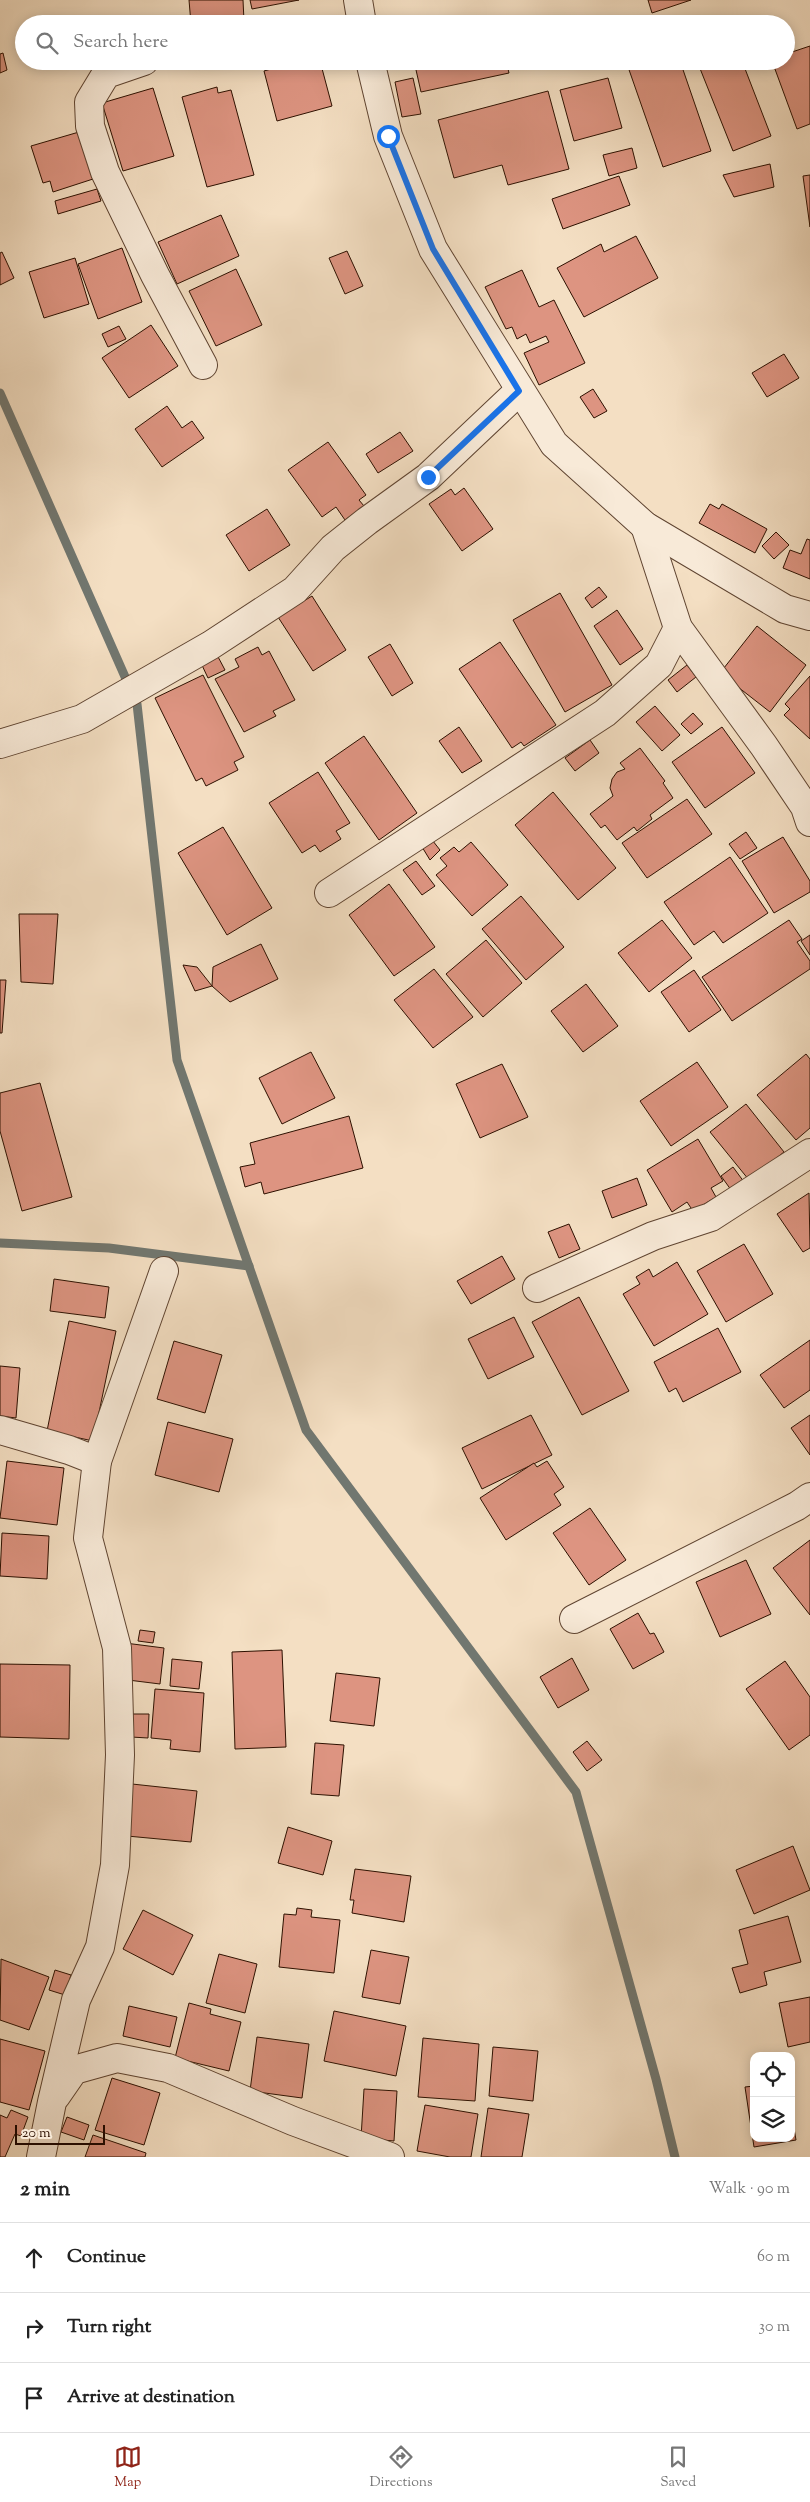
<!DOCTYPE html>
<meta charset="utf-8">
<style>
body{margin:0;font-family:"Sorts Mill Goudy",serif;background:#f2f2f2;color:#222}
.controls{position:absolute;right:15px;bottom:15px;display:grid;overflow:hidden;border-radius:10px;box-shadow:0 2px 12px #0003}
.controls button{width:45px;height:45px;display:grid;place-items:center;padding:0;border:0;border-bottom:1px solid #e0e0e0;background:#fff;color:#222;font:25px sans-serif}
.scale{position:absolute;left:15px;bottom:12px;width:90px;box-sizing:border-box;padding-left:5px;border:2px solid #2d1000;border-top:0;font-size:14px;line-height:18px;white-space:nowrap;color:#2d1000;-webkit-text-stroke:4px #f8ead8;paint-order:stroke}
.stop{position:absolute;width:15px;height:15px;margin:-11px;border:4px solid #1a73e8;border-radius:50%;background:#fff}
.stop.end{background:#1a73e8;border-color:#fff;box-shadow:0 1px 5px #0008}
.list{margin:0;padding:0;list-style:none}
h2{display:flex;justify-content:space-between;align-items:center;height:65px;margin:0;padding:0 20px;font-size:21px}
h2 small{font-size:16px;font-weight:400;color:#767676}
.list li{display:grid;grid-template-columns:32px 1fr auto;gap:15px;align-items:center;box-sizing:border-box;height:70px;padding:0 20px;border-top:1px solid #e0e0e0}
.list b{display:block;font-size:19px;white-space:nowrap}
.list em{font-size:16px;font-style:normal;color:#767676}
.icon{flex:none;width:28px;height:28px;fill:none;stroke:currentColor;stroke-width:2;stroke-linecap:round;stroke-linejoin:round}
.map{position:relative;flex:none;width:810px;height:2157px;overflow:hidden}
.search{position:absolute;background:#fff;box-shadow:0 2px 12px #0003;left:15px;right:15px;top:15px;height:55px;display:flex;align-items:center;gap:12px;box-sizing:border-box;padding:0 18px;border-radius:28px;color:#767676;font-size:19px}
.sheet{height:275px;background:#fff}
nav{display:flex;justify-content:space-around;align-items:center;box-sizing:border-box;height:70px;border-top:1px solid #e0e0e0;background:#fff;font-size:14px;color:#767676}
nav a{display:grid;justify-items:center;gap:2px}
nav .on{color:#8f2418}
.map>svg:first-child{display:block}
</style>
<div class="map">
<svg width="810" height="2157" viewBox="0 0 810 2157">
<rect width="100%" height="100%" fill="#f4dfc3"/>
<filter id="stains"><feTurbulence type="fractalNoise" baseFrequency=".004" numOctaves="4"/><feColorMatrix values="0 0 0 0 .2 0 0 0 0 .09 0 0 0 0 .02 0 0 0 .5 -.17"/></filter>
<radialGradient id="worn" r=".72"><stop offset=".6" stop-color="#630" stop-opacity="0"/><stop offset="1" stop-color="#630" stop-opacity=".3"/></radialGradient>
<g fill="none" stroke-linecap="round" stroke-linejoin="round">
<g stroke="#717770" stroke-width="9">
<polyline points="0,393 137,704 177,1060 306,1430 576,1792 656,2079 675,2157"/>
<polyline points="0,1243 109,1248 249,1266"/>
</g>
</g>
<g fill="#dd9481" stroke="#2d1000">
<polygon points="189,0 243,0 244,21 191,24"/>
<polygon points="250,0 299,0 252,9"/>
<polygon points="648,0 691,0 652,13"/>
<polygon points="810,46 810,124 797,129 772,61 786,61 786,54"/>
<polygon points="3,53 7,70 0,73 0,54"/>
<polygon points="299,61 320,61 332,106 277,121 264,71"/>
<polygon points="414,61 506,61 509,73 421,92"/>
<polygon points="634,61 680,61 711,151 663,167 627,64"/>
<polygon points="697,61 742,61 771,136 733,151"/>
<polygon points="413,78 421,114 402,117 395,82"/>
<polygon points="608,78 622,128 574,141 560,90"/>
<polygon points="217,87 218,93 231,90 254,175 207,187 182,97"/>
<polygon points="153,88 174,156 123,171 102,103"/>
<polygon points="548,91 569,169 508,185 502,165 454,178 438,120"/>
<polygon points="79,132 93,179 53,192 50,181 43,183 31,146"/>
<polygon points="632,148 637,168 609,176 603,155"/>
<polygon points="770,164 774,187 734,197 723,175"/>
<polygon points="810,175 810,227 803,176"/>
<polygon points="619,176 630,205 563,229 552,199"/>
<polygon points="97,189 101,201 58,214 55,201"/>
<polygon points="221,215 239,256 177,284 158,242"/>
<polygon points="636,236 658,278 584,317 557,268 601,244 604,252"/>
<polygon points="122,248 142,302 98,319 78,264"/>
<polygon points="347,251 363,286 345,294 329,258"/>
<polygon points="2,252 14,278 0,285 0,253"/>
<polygon points="75,258 89,304 44,318 29,272"/>
<polygon points="236,269 262,325 216,346 189,291"/>
<polygon points="522,270 539,307 554,300 585,363 539,385 524,353 549,342 546,336 530,343 526,334 517,339 512,327 506,329 485,287"/>
<polygon points="151,325 178,366 129,398 102,358"/>
<polygon points="119,326 126,339 108,347 102,334"/>
<polygon points="784,354 799,378 767,397 752,373"/>
<polygon points="593,389 607,411 594,418 580,397"/>
<polygon points="167,406 182,428 192,421 204,438 162,467 135,429"/>
<polygon points="400,432 413,451 378,473 366,454"/>
<polygon points="328,442 366,495 359,500 364,506 345,520 336,507 322,517 288,470"/>
<polygon points="464,488 493,529 462,551 429,504 451,489 455,495"/>
<polygon points="710,504 719,509 722,504 767,529 755,553 699,523"/>
<polygon points="267,509 290,545 249,571 226,535"/>
<polygon points="776,532 789,545 774,559 762,546"/>
<polygon points="807,539 810,540 810,579 783,568 790,550 801,554"/>
<polygon points="599,587 607,597 592,608 585,598"/>
<polygon points="560,593 612,685 565,712 513,620"/>
<polygon points="312,596 346,650 313,671 278,617"/>
<polygon points="617,610 643,649 620,665 594,626"/>
<polygon points="757,626 806,665 770,712 720,673"/>
<polygon points="500,642 556,725 524,746 521,742 512,748 459,669"/>
<polygon points="390,644 413,683 392,696 368,657"/>
<polygon points="258,647 262,655 269,651 295,700 273,711 276,716 244,732 215,679 239,667 235,659"/>
<polygon points="216,653 225,670 208,678 200,661"/>
<polygon points="687,665 696,677 677,692 668,680"/>
<polygon points="203,675 244,757 234,762 238,770 206,786 202,778 196,781 155,698"/>
<polygon points="810,676 810,739 784,715 790,709 785,704"/>
<polygon points="655,706 680,735 662,751 636,722"/>
<polygon points="693,713 703,724 691,734 681,724"/>
<polygon points="459,727 482,761 462,773 439,741"/>
<polygon points="722,727 755,773 705,808 672,762"/>
<polygon points="364,736 417,813 379,840 325,763"/>
<polygon points="590,740 599,753 575,771 565,758"/>
<polygon points="640,748 665,781 663,783 673,798 650,815 652,819 637,831 634,827 617,840 605,825 601,828 590,814 613,796 610,788 612,779 617,772 625,769 620,763"/>
<polygon points="318,772 350,823 336,831 341,839 320,852 315,845 302,853 269,803"/>
<polygon points="553,792 616,868 578,900 515,825"/>
<polygon points="687,799 712,834 647,878 622,843"/>
<polygon points="223,827 272,908 227,935 178,853"/>
<polygon points="746,832 757,848 740,859 729,844"/>
<polygon points="429,836 440,850 430,860 419,842"/>
<polygon points="783,837 810,881 810,892 774,913 742,861"/>
<polygon points="471,842 508,885 472,916 436,875 447,866 440,858 454,847 459,852"/>
<polygon points="730,857 768,913 723,943 714,931 694,945 664,902"/>
<polygon points="416,861 435,886 422,895 403,870"/>
<polygon points="389,884 435,947 394,976 349,915"/>
<polygon points="521,896 564,947 526,980 482,929"/>
<polygon points="19,914 58,914 53,984 21,982"/>
<polygon points="662,920 692,958 649,992 618,953"/>
<polygon points="789,920 802,939 797,942 810,961 810,969 732,1021 702,977"/>
<polygon points="810,935 810,955 801,941"/>
<polygon points="486,940 522,983 483,1017 446,974"/>
<polygon points="261,944 278,979 230,1002 212,986 213,967"/>
<polygon points="183,965 197,967 212,986 195,991"/>
<polygon points="434,969 473,1017 433,1048 394,1000"/>
<polygon points="694,970 721,1010 689,1032 661,992"/>
<polygon points="0,980 6,980 2,1033 0,1033"/>
<polygon points="586,984 618,1026 583,1052 551,1011"/>
<polygon points="311,1052 335,1098 282,1124 259,1078"/>
<polygon points="806,1054 810,1059 810,1128 796,1140 757,1095"/>
<polygon points="697,1062 728,1107 671,1146 640,1101"/>
<polygon points="502,1064 528,1117 480,1138 456,1084"/>
<polygon points="40,1083 72,1197 22,1211 0,1131 0,1093"/>
<polygon points="746,1104 784,1152 749,1180 710,1132"/>
<polygon points="349,1116 363,1168 264,1194 261,1182 245,1187 240,1167 255,1164 250,1143"/>
<polygon points="698,1139 723,1181 711,1188 716,1197 693,1211 687,1202 672,1212 647,1170"/>
<polygon points="733,1167 747,1186 734,1194 721,1176"/>
<polygon points="637,1178 647,1205 612,1218 602,1191"/>
<polygon points="809,1193 810,1248 803,1252 777,1214"/>
<polygon points="569,1224 580,1249 559,1258 548,1232"/>
<polygon points="744,1244 773,1294 726,1322 697,1271"/>
<polygon points="502,1256 515,1279 471,1304 457,1281"/>
<polygon points="677,1262 708,1314 654,1346 623,1294 640,1284 636,1277 649,1269 653,1277"/>
<polygon points="54,1279 109,1287 105,1318 50,1311"/>
<polygon points="579,1297 629,1391 582,1415 532,1322"/>
<polygon points="514,1317 534,1357 488,1379 468,1339"/>
<polygon points="69,1321 116,1331 93,1441 47,1431"/>
<polygon points="718,1328 741,1372 683,1402 676,1388 669,1392 654,1362"/>
<polygon points="810,1340 810,1390 784,1408 760,1375"/>
<polygon points="174,1341 222,1355 205,1413 157,1399"/>
<polygon points="0,1366 20,1368 16,1418 0,1416"/>
<polygon points="531,1415 552,1455 482,1489 462,1448"/>
<polygon points="810,1415 810,1455 791,1428"/>
<polygon points="168,1422 233,1439 219,1492 155,1475"/>
<polygon points="7,1461 64,1468 57,1525 0,1518"/>
<polygon points="547,1461 564,1487 554,1494 561,1505 506,1540 480,1498 534,1463 537,1467"/>
<polygon points="590,1508 626,1560 589,1585 553,1533"/>
<polygon points="2,1533 49,1536 47,1579 0,1576"/>
<polygon points="810,1540 810,1615 773,1568"/>
<polygon points="746,1560 771,1614 720,1637 696,1582"/>
<polygon points="638,1613 650,1634 654,1633 664,1652 633,1669 610,1629"/>
<polygon points="140,1630 155,1632 153,1643 138,1641"/>
<polygon points="125,1643 164,1648 160,1684 120,1679"/>
<polygon points="282,1650 286,1747 235,1749 232,1652"/>
<polygon points="572,1658 589,1690 558,1708 540,1677"/>
<polygon points="172,1659 202,1662 199,1689 170,1686"/>
<polygon points="785,1661 810,1697 810,1735 789,1750 746,1689"/>
<polygon points="0,1664 70,1665 69,1739 0,1737"/>
<polygon points="336,1673 380,1678 374,1726 330,1721"/>
<polygon points="155,1689 204,1693 200,1752 170,1749 171,1740 151,1738"/>
<polygon points="132,1714 149,1714 148,1738 131,1737"/>
<polygon points="587,1741 602,1760 587,1771 573,1752"/>
<polygon points="315,1743 344,1745 339,1796 311,1794"/>
<polygon points="132,1784 197,1791 191,1842 127,1836"/>
<polygon points="288,1827 332,1841 323,1875 278,1863"/>
<polygon points="793,1846 810,1890 754,1914 736,1870"/>
<polygon points="355,1869 411,1876 404,1922 352,1913 354,1900 350,1900"/>
<polygon points="297,1908 312,1910 311,1917 340,1920 334,1973 279,1967 284,1914 296,1915"/>
<polygon points="143,1910 193,1935 173,1975 123,1949"/>
<polygon points="788,1916 801,1962 764,1972 767,1985 740,1993 732,1968 748,1964 739,1930"/>
<polygon points="371,1950 409,1957 400,2004 362,1997"/>
<polygon points="219,1954 257,1964 245,2013 206,2003"/>
<polygon points="1,1959 49,1977 29,2030 0,2020"/>
<polygon points="55,1970 71,1975 65,1995 49,1990"/>
<polygon points="810,1997 810,2042 788,2047 779,2003"/>
<polygon points="189,2003 211,2009 210,2014 241,2022 229,2071 175,2058"/>
<polygon points="129,2006 177,2017 170,2047 123,2036"/>
<polygon points="334,2011 406,2026 396,2076 324,2061"/>
<polygon points="257,2037 309,2044 302,2098 250,2091"/>
<polygon points="423,2038 479,2044 475,2101 418,2097"/>
<polygon points="0,2039 45,2051 29,2110 0,2102"/>
<polygon points="493,2047 538,2051 533,2101 489,2096"/>
<polygon points="112,2078 160,2093 144,2145 95,2130"/>
<polygon points="754,2086 754,2138 791,2138 791,2110 796,2140 754,2147 745,2087"/>
<polygon points="364,2089 397,2091 394,2141 361,2138"/>
<polygon points="425,2105 478,2114 471,2157 450,2157 417,2151"/>
<polygon points="488,2108 529,2114 522,2157 481,2157"/>
<polygon points="11,2110 28,2117 21,2136 15,2134 5,2157 0,2157 0,2115 7,2118"/>
<polygon points="67,2117 89,2125 84,2140 61,2132"/>
<polygon points="93,2135 146,2153 145,2157 85,2157"/>
</g>
<g fill="none" stroke-linecap="round" stroke-linejoin="round">
<defs>
<g id="minor">
<polyline points="358,0 362,24"/>
<polyline points="144,61 106,74 89,102 90,126 105,172 155,275 203,365"/>
<polyline points="370,61 388,136 433,249 554,444 645,526 785,609 810,616"/>
<polyline points="645,526 678,628 764,746 805,807 810,822"/>
<polyline points="0,744 82,719 211,645 295,590 333,548 367,521 428,477 519,391"/>
<polyline points="329,893 605,713 659,665 678,628"/>
<polyline points="537,1288 653,1236 711,1217 810,1153"/>
<polyline points="0,1430 69,1450 97,1461"/>
<polyline points="574,1619 797,1506 810,1497"/>
<polyline points="56,2096 74,2070 117,2058 168,2068 293,2121 390,2157"/>
<polyline points="41,2157 52,2102 76,2000 100,1947 115,1865 120,1755 117,1648 88,1538 97,1461 164,1271"/>
</g>
</defs>
<use href="#minor" stroke="#5f4431" stroke-width="30"/>
<use href="#minor" stroke="#f8ead8" stroke-width="28"/>
</g>
<g fill="none" stroke-linecap="round" stroke-linejoin="round">
<polyline stroke="#1a73e8" stroke-width="6" points="388,136 433,249 519,391 428,477"/>
</g>
<rect width="100%" height="100%" filter="url(#stains)"/>
<rect width="100%" height="100%" fill="url(#worn)"/>
</svg>
<div class="controls">
<button><svg class="icon" aria-label="locate" viewBox="0 0 24 24"><circle cx="12" cy="12" r="6"/><path d="M12 2v4M12 18v4M2 12h4M18 12h4"/></svg></button>
<button><svg class="icon" aria-label="layers" viewBox="0 0 24 24"><path d="M12 4l9 5-9 5-9-5zM3 14l9 5 9-5"/></svg></button>
</div>
<div class="scale">20 m</div>
<div class="stop" style="left:388px;top:136px"></div>
<div class="stop end" style="left:428px;top:477px"></div>
<div class="search"><svg class="icon" aria-label="search" viewBox="0 0 24 24"><circle cx="10" cy="10" r="6"/><path d="M15 15l6 6"/></svg>Search here</div>
</div>
<section class="sheet">
<h2>2 min<small>Walk · 90 m</small></h2>
<ul class="list">
<li><svg class="icon" aria-label="ahead" viewBox="0 0 24 24"><path d="M12 20V5M6 11l6-6 6 6"/></svg><div><b>Continue</b></div><em>60 m</em></li>
<li><svg class="icon" aria-label="right" viewBox="0 0 24 24"><path d="M7 20v-9h11M14 6l5 5-5 5"/></svg><div><b>Turn right</b></div><em>30 m</em></li>
<li><svg class="icon" aria-label="arrive" viewBox="0 0 24 24"><path d="M6 21V4h12l-3 4 3 4H6"/></svg><div><b>Arrive at destination</b></div></li>
</ul>
</section>
<nav>
<a class="on"><svg class="icon" aria-label="map" viewBox="0 0 24 24"><path d="M3 6l6-2 6 2 6-2v14l-6 2-6-2-6 2zM9 4v14M15 6v14"/></svg>Map</a>
<a><svg class="icon" aria-label="directions" viewBox="0 0 24 24"><path d="M12 3l9 9-9 9-9-9zM9 14v-3h6M13 9l2 2-2 2"/></svg>Directions</a>
<a><svg class="icon" aria-label="saved" viewBox="0 0 24 24"><path d="M7 4h10v16l-5-4-5 4z"/></svg>Saved</a>
</nav>
